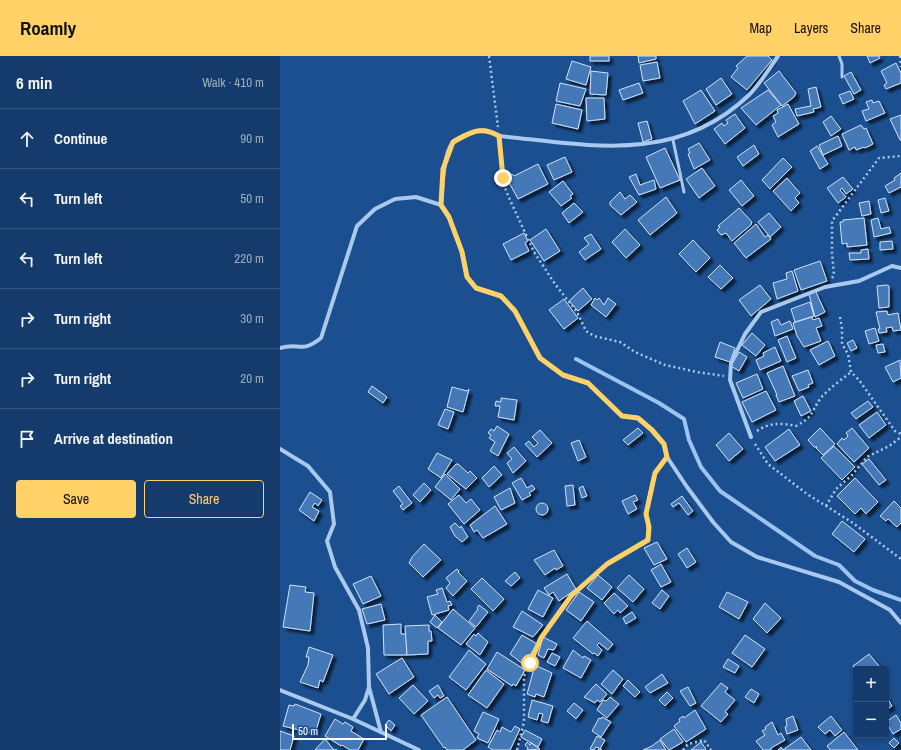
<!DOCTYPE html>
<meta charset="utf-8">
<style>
body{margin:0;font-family:"Archivo Narrow",sans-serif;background:#1d4271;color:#f1f3f6}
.controls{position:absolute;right:12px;bottom:12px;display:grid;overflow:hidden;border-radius:4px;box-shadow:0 2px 6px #0003}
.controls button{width:36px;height:36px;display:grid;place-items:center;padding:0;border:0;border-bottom:1px solid #33557e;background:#143b6b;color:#f1f3f6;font:20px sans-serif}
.scale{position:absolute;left:12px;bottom:10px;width:95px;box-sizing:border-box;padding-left:4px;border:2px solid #fff;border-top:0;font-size:11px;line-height:14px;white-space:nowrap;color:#fff;-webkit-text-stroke:3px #1b4f8f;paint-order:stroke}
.stop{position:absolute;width:12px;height:12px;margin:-9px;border:3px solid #ffd166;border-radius:50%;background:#fff}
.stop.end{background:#ffd166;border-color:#fff;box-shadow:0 1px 4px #0008}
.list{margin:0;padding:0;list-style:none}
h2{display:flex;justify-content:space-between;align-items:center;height:52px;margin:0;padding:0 16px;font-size:17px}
h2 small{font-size:13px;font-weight:400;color:#9dadc1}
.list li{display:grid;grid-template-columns:26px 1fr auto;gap:12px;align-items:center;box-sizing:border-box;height:60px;padding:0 16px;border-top:1px solid #33557e}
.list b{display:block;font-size:15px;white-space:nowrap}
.list em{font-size:13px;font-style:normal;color:#9dadc1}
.actions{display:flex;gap:8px;padding:12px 16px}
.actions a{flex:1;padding:9px 0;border:1px solid #ffd166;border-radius:4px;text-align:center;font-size:14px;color:#ffd166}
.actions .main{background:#ffd166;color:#111}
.icon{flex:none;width:22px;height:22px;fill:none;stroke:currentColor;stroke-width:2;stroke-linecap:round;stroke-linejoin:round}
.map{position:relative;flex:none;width:621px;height:694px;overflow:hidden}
header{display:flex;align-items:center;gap:24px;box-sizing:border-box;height:56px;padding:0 20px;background:#ffd166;color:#111}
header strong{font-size:19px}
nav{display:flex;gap:22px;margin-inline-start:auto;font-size:14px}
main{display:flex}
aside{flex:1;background:#143b6b}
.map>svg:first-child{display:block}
</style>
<header>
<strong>Roamly</strong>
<nav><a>Map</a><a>Layers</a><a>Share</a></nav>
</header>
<main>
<aside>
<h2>6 min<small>Walk · 410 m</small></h2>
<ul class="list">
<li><svg class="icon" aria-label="ahead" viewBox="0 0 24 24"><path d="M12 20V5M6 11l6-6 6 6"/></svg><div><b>Continue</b></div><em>90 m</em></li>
<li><svg class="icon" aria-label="left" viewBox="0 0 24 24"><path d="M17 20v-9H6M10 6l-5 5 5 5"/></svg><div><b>Turn left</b></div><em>50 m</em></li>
<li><svg class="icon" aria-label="left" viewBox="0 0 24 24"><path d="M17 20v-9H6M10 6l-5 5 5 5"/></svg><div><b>Turn left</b></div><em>220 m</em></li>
<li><svg class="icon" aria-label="right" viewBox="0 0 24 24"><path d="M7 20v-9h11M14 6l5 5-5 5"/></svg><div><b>Turn right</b></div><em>30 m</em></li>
<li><svg class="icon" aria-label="right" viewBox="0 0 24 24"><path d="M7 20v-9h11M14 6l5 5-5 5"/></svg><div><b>Turn right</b></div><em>20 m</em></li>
<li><svg class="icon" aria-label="arrive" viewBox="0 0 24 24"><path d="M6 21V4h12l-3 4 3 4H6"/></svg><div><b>Arrive at destination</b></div></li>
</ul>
<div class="actions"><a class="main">Save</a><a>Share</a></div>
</aside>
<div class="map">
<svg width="621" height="694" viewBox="0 0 621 694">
<defs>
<filter id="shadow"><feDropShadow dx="3.5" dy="3.5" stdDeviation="1" flood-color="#0009"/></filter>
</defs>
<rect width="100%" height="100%" fill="#1b4f8f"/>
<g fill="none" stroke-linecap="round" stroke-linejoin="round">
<polyline stroke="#9cc4f0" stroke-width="4" points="296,303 379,347 404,363 409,384 421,411 440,435 535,500 559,509 575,525 593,534 621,544"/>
</g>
<g fill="#4478b7" stroke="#cfe3fa" filter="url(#shadow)">
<rect x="310" y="0" width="19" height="5"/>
<polygon points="358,0 376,0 376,3 359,7"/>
<polygon points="467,0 488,0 492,4 467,34 451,21 458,12 456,10"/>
<polygon points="587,0 599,0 600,2 590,7"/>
<polygon points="292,5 311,11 306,29 286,23"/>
<polygon points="377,6 380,22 363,25 360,9"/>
<polygon points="616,7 621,17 621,27 606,33 604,29 607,27 601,15"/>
<polygon points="311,15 328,17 326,39 310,38"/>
<polygon points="499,15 516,37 514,41 502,50 484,27"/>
<polygon points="571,16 581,34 574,38 564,20"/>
<polygon points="441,22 452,38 436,49 426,33"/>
<polygon points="280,27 306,33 300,50 276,45"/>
<polygon points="359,27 363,37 343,44 339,34"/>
<polygon points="536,31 541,51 533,53 534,56 517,60 515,53 531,50 528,33"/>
<polygon points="421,34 435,55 415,68 403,45"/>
<polygon points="488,34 501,49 476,69 461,52"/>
<polygon points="570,35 574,43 563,48 559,39"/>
<polygon points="306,42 324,42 325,63 307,65"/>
<polygon points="592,44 593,47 599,45 605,57 586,65 582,55 589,53 586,46"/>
<polygon points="276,48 302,54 298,73 272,67"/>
<polygon points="508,48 519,68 498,81 492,69 496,66 493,60 498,57 497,54"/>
<polygon points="455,58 465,72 445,88 434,73 442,67 444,70 448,67 446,64"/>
<polygon points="621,59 621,84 620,84 610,63"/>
<polygon points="551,60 561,73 551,80 543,66"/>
<polygon points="367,65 372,83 363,86 358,67"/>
<polygon points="581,69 584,73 586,72 593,88 585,92 584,91 576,94 575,91 569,94 562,78"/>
<polygon points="558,80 562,90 543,99 539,89"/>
<polygon points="419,87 430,104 414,113 408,98 410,97 408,93"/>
<polygon points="474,89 479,98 463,110 457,101"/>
<polygon points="537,90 548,108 540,113 530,95"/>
<polygon points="385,92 400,124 380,132 366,101"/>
<polygon points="285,101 292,116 274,124 267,109"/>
<polygon points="503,102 512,111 490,133 482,124"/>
<polygon points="258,108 268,128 238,143 226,121 232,118 234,120"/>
<polygon points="422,112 435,130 419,142 406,123"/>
<polygon points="621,117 621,131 609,137 605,130 615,124 614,122"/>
<polygon points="356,118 360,129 374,124 376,133 359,139 349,121"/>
<polygon points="563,121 573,133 566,138 562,132 560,134 566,141 558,147 547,132"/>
<polygon points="507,122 520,137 515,142 519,147 511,155 493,135"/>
<polygon points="461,124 474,140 462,150 449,134"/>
<polygon points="283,125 293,138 290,140 292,142 281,150 269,136"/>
<polygon points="340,136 345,143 350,139 357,146 341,159 330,149 330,146"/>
<polygon points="386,141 397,157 370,179 358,164"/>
<polygon points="605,142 609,155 601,157 598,144"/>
<polygon points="589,145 591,158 582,160 579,147"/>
<polygon points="294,147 303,156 289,167 282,157"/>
<polygon points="459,152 472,166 471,169 452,185 446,177 441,179 437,174 440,171 438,170"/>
<polygon points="489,157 501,171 490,181 478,166"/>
<polygon points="584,162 587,189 567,191 567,187 562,188 560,166 563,166 563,164"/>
<polygon points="598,162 601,173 609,171 611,177 594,181 591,164"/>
<polygon points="476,168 485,181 488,179 491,183 466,202 454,187"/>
<polygon points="266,173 280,195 264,205 250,184"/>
<polygon points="345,173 360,189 346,202 332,186"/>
<polygon points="244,177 248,185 245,187 249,195 231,204 223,188"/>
<polygon points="311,178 321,193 305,204 299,196 309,188 304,182"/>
<polygon points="413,184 430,202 416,216 399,198"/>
<polygon points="612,185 613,193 600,194 600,186"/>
<polygon points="588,193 589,203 570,204 569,197 581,197 581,194"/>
<polygon points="540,205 547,225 521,234 514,214"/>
<polygon points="440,209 453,222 441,233 428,221"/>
<polygon points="512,215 518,235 497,243 493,227 507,223 506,217"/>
<polygon points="480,229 491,243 471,260 459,244"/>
<polygon points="607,229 609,230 609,251 599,252 597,230"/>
<polygon points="303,232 312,243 298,255 289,245"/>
<polygon points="536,236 545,256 535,261 529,238"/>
<polygon points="315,242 317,244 319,242 324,249 328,242 336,248 326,261 311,249"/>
<polygon points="284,243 298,262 284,273 269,254"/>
<polygon points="530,246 534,260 515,266 511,253"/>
<polygon points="607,255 608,259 618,257 621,274 613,275 612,271 606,272 607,276 599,277 598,273 600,273 596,256"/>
<polygon points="532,261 533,264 539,262 542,270 536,272 541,285 524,291 517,280 513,267"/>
<polygon points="498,263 501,269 510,265 513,273 495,280 491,266"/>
<polygon points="595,272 599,285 589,288 585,275"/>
<polygon points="472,277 485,289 476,300 462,289"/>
<polygon points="507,280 516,302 507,306 498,284"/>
<polygon points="573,284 577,292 571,295 567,287"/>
<polygon points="548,285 555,300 539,309 530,294"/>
<polygon points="440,286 455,292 450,306 435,301"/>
<polygon points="603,288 605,296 598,297 596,289"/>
<polygon points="495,291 501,305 480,314 476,304 484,300 483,297"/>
<polygon points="459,296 467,301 459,315 451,310"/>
<polygon points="620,304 621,322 613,326 605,311"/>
<polygon points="503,310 515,340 499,346 496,339 497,339 487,317"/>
<polygon points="528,314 533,327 528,329 529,331 519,335 512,320"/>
<polygon points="477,318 483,333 463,342 456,327"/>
<polygon points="92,330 107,341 103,347 88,336"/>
<polygon points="172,331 187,335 189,333 183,356 167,351"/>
<polygon points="486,335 496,354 472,366 462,346"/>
<polygon points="523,340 531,355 521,360 514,345"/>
<polygon points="221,342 237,344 234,364 218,361 220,350 215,350 216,345 221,346"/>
<polygon points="588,345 593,351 576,363 571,357"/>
<polygon points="165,353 174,356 168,373 158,369"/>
<polygon points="597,356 606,369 589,382 579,369"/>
<polygon points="217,370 229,378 218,400 210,395 215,386 209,382 211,379 208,377 211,373 214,375"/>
<polygon points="358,372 363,377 348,389 343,384"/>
<polygon points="540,372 555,388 543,399 536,392 537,391 534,391 528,384"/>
<polygon points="572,372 589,392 574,406 557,388 562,382 564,384 568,380 566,377"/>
<polygon points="509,373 520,389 495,405 485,391"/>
<polygon points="260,374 272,387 257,401 245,388 249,385 254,391 258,387 252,381"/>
<polygon points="449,377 463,393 449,405 436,389"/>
<polygon points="299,384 306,401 298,405 291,387"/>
<polygon points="554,390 575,411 562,424 541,402"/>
<polygon points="234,391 246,405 233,417 227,407 232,403 227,397"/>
<polygon points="157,397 172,404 161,422 148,413"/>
<polygon points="589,403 606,424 599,429 582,408"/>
<polygon points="176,408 178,408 188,417 190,415 197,422 186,433 167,418"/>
<polygon points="214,410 222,419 209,431 202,422"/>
<polygon points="165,418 180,433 171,444 155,431"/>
<polygon points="241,422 247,432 252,429 255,433 249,437 251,439 242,444 232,427"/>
<polygon points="575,422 598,446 586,458 581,452 575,458 557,440"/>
<polygon points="144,427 151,434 140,446 133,439"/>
<polygon points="293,429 295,449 287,450 285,430"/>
<polygon points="119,430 132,447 123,454 120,450 123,448 113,435"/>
<polygon points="303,430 307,440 302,442 299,432"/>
<polygon points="230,432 235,447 221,454 214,441"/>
<polygon points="30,436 42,444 38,450 35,447 32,451 39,455 34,465 19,454"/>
<polygon points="179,439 186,447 191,443 200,454 184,468 168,448"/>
<polygon points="355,439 358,444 353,446 357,453 348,458 342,445"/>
<polygon points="402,440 413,455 408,459 399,447 393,451 391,448"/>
<polygon points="614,445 621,452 621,467 617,471 608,463 606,465 600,460"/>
<circle cx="262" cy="453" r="6"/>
<polygon points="215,450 227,468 203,482 197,474 194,476 190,469"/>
<polygon points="562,465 585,483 574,496 552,478"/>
<polygon points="175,467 180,472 181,470 188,481 182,486 175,480 170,471"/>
<polygon points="377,486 387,503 374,509 364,492"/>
<polygon points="144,488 161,504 143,521 129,507 132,501"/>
<polygon points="407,492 416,506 407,512 398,498"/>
<polygon points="274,494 283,510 276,514 275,512 265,519 254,504"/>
<polygon points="381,508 391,526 381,531 371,514"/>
<polygon points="177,513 179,515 178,516 187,525 173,540 166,532 170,527 166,522"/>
<polygon points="235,516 240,522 231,530 225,525"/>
<polygon points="287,518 296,533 279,545 273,536 269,539 264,532"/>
<polygon points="318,519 332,531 322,544 307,532"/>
<polygon points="349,519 364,533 353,546 337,532"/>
<polygon points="91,520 101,540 83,548 73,528"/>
<polygon points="202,522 224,543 213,555 191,533"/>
<polygon points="10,529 26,531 25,536 34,537 30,575 3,571"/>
<polygon points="162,532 167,546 170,545 172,549 168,550 169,554 152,559 147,541 158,538 156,534"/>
<polygon points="258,534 273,542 263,561 248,553"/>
<polygon points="382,534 389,540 380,553 372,547"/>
<polygon points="299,536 314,546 301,565 286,554"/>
<polygon points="447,536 468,546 459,563 439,551"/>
<polygon points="334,537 348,550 340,557 338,554 334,558 324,547"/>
<polygon points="485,547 501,562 487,577 473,563"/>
<polygon points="101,548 105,564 87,568 82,553"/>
<polygon points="199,549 208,556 196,571 189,565 198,553 197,552"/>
<polygon points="173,553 195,572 181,589 158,572"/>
<polygon points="242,555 263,569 253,581 233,571"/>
<polygon points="352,556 356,562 346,568 343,562"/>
<polygon points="155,559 162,566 157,572 150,566"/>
<polygon points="307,565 333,588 328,594 319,587 317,589 322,594 318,600 314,597 313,598 293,582"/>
<polygon points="121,568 121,578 126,578 127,599 104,599 103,569"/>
<polygon points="149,569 149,575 151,575 152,585 148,585 148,598 127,599 125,570"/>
<polygon points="198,577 208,586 200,599 186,588 194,578 196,580"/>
<polygon points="242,579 257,588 244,609 230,598"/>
<polygon points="465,579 485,593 472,611 452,597"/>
<polygon points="263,581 277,588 274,594 268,593 264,602 258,599"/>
<polygon points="29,591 53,599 43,626 40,624 38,632 20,626 28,609 29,601 26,601"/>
<polygon points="189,594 206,608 186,634 169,621"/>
<polygon points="293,594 303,602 304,600 311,604 301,622 283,612"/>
<polygon points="217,596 245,614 236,630 233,628 232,630 207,613"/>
<polygon points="272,597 280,601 275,610 267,606"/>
<polygon points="589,598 599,610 596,613 576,614 573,610"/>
<polygon points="122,602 134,621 109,638 96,618"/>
<polygon points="448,603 459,610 455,617 443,611"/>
<polygon points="255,609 272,617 264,641 256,638 255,641 247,638"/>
<polygon points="206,614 224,628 207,652 188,639"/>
<polygon points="333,614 343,623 332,638 321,628"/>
<polygon points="382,618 388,627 370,637 365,631"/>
<polygon points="348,624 360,636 355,641 343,630"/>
<polygon points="441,627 448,632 445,636 455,644 445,656 448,658 441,666 421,650"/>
<polygon points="316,628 327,638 320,646 317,644 315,647 304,641"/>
<polygon points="133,629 148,645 134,658 119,642"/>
<polygon points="158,629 164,640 160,642 158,639 154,642 149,635"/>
<polygon points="408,631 416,647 410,650 400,635"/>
<polygon points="471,633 479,638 474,647 465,641"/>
<polygon points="387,636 393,642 385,650 379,644"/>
<polygon points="606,640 612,650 606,654"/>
<polygon points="167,641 196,684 183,694 167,694 165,691 164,692 141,659"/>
<polygon points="330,641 339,648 327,662 317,654 323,644 326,645"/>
<polygon points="252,644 273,650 268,667 261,665 263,658 259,657 257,664 248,661"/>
<polygon points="294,647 303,654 296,663 287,655"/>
<polygon points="15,648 41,658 35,678 3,670 9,649 14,650"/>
<polygon points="415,654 426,673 406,686 394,670 400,665 399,663 403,660 404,662"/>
<polygon points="203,656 219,663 208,687 197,682 199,678 194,675"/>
<polygon points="616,659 621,667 621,673 613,678 606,666"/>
<polygon points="513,660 518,674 507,678 505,671 507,670 506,663"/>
<polygon points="551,660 562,674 555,680 550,674 545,678 538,671"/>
<polygon points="322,661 331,666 321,681 312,675 319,662 321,663"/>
<polygon points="55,663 63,668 65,666 73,671 71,675 84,683 78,694 70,694 62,689 61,690 45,680"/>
<polygon points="109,664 115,669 111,675 105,669"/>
<polygon points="492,666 498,679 501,677 505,684 491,692 491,694 483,694 476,685 485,679 482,675 486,673 485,671"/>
<polygon points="235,670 240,673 230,694 213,694 208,691 217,674 220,676 222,671 231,676"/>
<polygon points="394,673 403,686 389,694 380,683"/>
<polygon points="245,674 262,683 258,691 241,681"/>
<polygon points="0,675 14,680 10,694 0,694"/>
<polygon points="564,676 578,694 550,694 547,690"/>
<polygon points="317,680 325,684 320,693 322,694 318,694 319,692 316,691 314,694 310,693"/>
<polygon points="521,681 531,694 498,694 501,691 503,694"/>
<polygon points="614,682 619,687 614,692 609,687"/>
<polygon points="45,683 54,694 57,694 35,694"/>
<polygon points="380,684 386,694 363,694 372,690"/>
<polygon points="247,686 250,689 251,687 260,693 247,694 248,692 245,689"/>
<polygon points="421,686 426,693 425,694 411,694"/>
</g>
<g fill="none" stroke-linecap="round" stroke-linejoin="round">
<g stroke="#a9c9ee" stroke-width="2.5" stroke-dasharray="2 3" stroke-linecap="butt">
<polyline points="209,0 218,71"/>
<polyline points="620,0 621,11"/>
<polyline points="219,88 225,132 230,144 254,196 275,228 297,256 306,275 314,280 340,286 355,296 385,309 417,316 444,320"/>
<polyline points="552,222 554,219 552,197 552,165 599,102 621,100"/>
<polyline points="560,261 562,273 562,288 568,298 571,316 579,324 615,375 621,378"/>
<path d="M 477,375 C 490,366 502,367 516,370 C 534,360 530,358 540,343 C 548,333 561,324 571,316"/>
<polyline points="475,388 488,408 527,438 573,467 621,503"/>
<polyline points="546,450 556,433 572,419 587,401 609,390 621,381"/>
<path d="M 237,694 L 244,666 L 244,620 L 261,582 L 291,540 L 327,509 L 367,484 C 368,475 367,468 367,459 C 366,444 373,419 382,408"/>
<polyline points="403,694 408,688 424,684 431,694"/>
</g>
<g stroke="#a9c9ee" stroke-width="3">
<polyline points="559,0 562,8 562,21"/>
<polyline points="393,84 404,136"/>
</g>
<g stroke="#a9c9ee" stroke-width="4">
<polyline points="161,149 169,161 182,195 187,221 196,232 221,240 235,255 260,302 283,319 308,327 342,360 358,362 372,374 384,388 387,401 407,431 433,466 451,486 477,501 559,526 610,554 621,567"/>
<path d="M 0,292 C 20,286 21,298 41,282 L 77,170 L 95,153 L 115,143 L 136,141 L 161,149 C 162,135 163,97 173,86 C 177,82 185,79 190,77 C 201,73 208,73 219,80 C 309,89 396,109 469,39 C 480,28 489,13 498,0"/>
<polyline points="471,381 450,324 451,307 465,278 481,256 545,231 579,225 612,210 621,212"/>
<polyline points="0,393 28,410 50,436 54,468 47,485 55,511 79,554 88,592 89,631 85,644 73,663"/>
<polyline points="89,631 101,676"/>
<polyline points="0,634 73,663 139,694"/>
</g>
</g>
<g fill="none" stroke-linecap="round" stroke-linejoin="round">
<path stroke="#ffd166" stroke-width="5" d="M 223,122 L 219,80 C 200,69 190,77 173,86 L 163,113 L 161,149 L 169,161 L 182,196 L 187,221 L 196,232 L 221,240 L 235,255 L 260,302 L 283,319 L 308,327 L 342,360 L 358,362 L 372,374 L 384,388 L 387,401 L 375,417 L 366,458 L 369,471 L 368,484 L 327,508 L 291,540 L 261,582 L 250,607"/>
</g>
</svg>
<div class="controls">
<button>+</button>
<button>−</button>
</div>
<div class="scale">50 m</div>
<div class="stop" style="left:250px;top:607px"></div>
<div class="stop end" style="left:223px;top:122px"></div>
</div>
</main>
